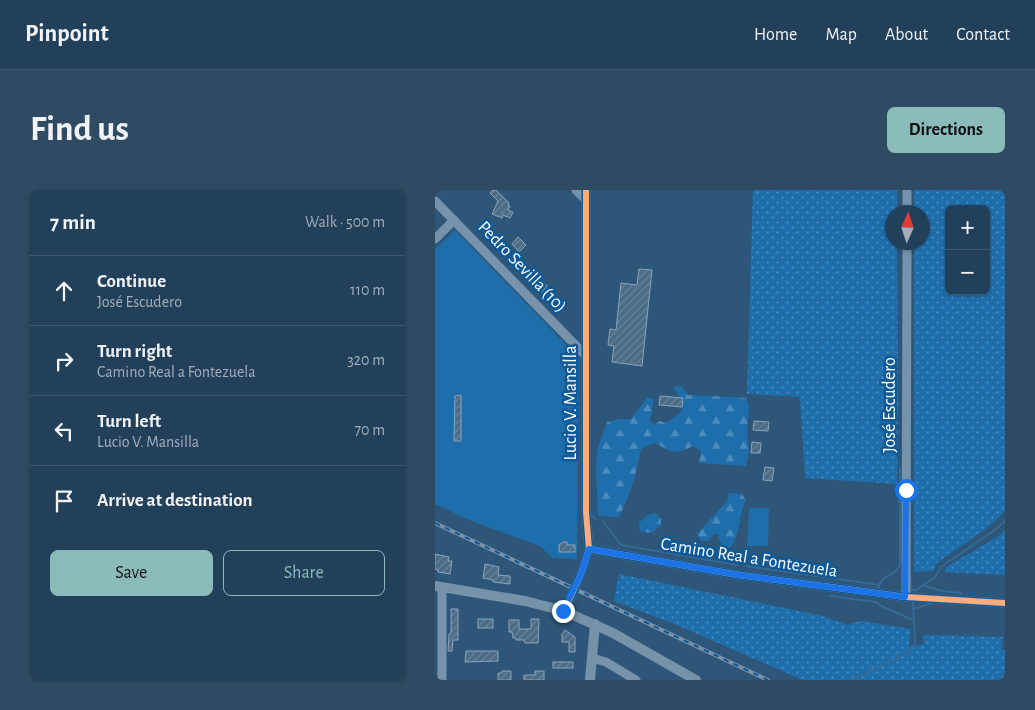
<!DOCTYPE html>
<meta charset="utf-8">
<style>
body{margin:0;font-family:"Alegreya Sans",sans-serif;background:#2e4b63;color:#f1f3f6}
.controls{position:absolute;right:15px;top:15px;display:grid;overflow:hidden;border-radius:8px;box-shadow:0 1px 4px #0004}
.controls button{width:45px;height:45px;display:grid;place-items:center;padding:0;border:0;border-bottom:1px solid #3f5970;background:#22405a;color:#f1f3f6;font:25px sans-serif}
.compass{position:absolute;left:450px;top:15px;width:45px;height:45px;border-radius:50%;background:#22405a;box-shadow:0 1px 4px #0004;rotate:3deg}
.stop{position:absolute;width:15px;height:15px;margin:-11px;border:4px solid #1a73e8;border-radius:50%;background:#fff}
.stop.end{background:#1a73e8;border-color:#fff;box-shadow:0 1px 5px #0008}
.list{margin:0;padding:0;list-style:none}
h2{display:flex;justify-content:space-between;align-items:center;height:65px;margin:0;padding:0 20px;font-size:21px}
h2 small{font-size:16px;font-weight:400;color:#a2afbb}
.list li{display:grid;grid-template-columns:32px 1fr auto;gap:15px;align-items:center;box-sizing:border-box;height:70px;padding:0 20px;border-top:1px solid #3f5970}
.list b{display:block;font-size:19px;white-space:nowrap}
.list p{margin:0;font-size:16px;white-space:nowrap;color:#a2afbb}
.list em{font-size:16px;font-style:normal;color:#a2afbb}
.actions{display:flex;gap:10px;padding:15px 20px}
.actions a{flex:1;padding:11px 0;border:1px solid #8bbbb9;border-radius:8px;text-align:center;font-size:18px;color:#8bbbb9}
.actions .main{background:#8bbbb9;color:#111}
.icon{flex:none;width:28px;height:28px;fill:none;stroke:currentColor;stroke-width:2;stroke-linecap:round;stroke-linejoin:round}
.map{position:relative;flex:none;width:570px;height:490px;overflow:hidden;border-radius:8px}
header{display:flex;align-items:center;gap:30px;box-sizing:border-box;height:70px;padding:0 25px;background:#22405a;border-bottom:1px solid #3f5970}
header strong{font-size:24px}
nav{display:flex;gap:28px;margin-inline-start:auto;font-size:18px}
.intro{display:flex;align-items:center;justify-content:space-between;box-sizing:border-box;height:120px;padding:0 30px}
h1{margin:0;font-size:35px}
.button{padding:12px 22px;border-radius:8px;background:#8bbbb9;color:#111;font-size:18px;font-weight:700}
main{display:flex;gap:30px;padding:0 30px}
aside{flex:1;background:#22405a;border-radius:8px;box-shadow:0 1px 4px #0004}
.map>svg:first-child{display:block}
</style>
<header>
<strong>Pinpoint</strong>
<nav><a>Home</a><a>Map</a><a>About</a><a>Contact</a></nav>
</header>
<div class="intro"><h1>Find us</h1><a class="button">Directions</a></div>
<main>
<aside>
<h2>7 min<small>Walk · 500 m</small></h2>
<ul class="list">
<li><svg class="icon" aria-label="ahead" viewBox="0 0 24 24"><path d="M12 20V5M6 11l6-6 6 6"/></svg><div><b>Continue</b><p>José Escudero</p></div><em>110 m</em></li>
<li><svg class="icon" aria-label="right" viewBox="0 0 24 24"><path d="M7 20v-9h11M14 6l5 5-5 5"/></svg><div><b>Turn right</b><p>Camino Real a Fontezuela</p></div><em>320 m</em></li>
<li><svg class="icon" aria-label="left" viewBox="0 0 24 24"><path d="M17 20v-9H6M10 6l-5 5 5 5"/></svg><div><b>Turn left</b><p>Lucio V. Mansilla</p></div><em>70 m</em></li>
<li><svg class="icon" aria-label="arrive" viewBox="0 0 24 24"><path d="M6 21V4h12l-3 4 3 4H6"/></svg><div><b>Arrive at destination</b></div></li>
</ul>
<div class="actions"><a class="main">Save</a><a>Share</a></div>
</aside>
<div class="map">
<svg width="570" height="490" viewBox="0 0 570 490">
<defs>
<pattern id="grass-dots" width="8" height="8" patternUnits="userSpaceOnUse" patternTransform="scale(1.25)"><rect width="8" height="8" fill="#1f6eac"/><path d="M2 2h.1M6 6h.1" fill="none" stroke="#4c8bbd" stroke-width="1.8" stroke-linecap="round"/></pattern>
<pattern id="forest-firs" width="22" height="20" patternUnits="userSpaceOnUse" patternTransform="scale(1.25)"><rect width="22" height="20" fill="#1f6eac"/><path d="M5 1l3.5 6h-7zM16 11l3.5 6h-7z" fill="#4c8bbd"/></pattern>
<pattern id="building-hatch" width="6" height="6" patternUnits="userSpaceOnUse" patternTransform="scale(1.25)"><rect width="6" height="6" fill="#4b6c87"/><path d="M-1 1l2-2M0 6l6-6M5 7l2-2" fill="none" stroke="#668299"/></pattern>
</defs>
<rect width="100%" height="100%" fill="#2e5678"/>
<g fill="url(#grass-dots)" fill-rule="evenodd">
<polygon points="318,0 462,0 462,22 458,22 458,52 462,53 463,214 462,294 370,288 365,207 312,204"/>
<path d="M 479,0 L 570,0 L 570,321 L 556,335 L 502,373 L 498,381 L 479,382 L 479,53 L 488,52 L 488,22 L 479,22 ZM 514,19 L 551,19 L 551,101 L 514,101 Z"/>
<polygon points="570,340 570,385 509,382 511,377 564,346"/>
<polygon points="184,384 388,426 412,435 426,431 476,439 474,457 489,454 488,445 568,447 566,459 570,460 570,490 368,490 237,433 179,411"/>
</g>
<g fill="url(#forest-firs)">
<path d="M 246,196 L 253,205 L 311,208 L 314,216 L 312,242 L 314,261 L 311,276 L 264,273 L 266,261 L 258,256 C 239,265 238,263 220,253 L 206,259 C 202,283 195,305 184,327 L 163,326 L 161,281 L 162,260 L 172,232 L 184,229 L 196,229 L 212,208 L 219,209 L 215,231 L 219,234 L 225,231 L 231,233 L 247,221 L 243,204 L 238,197 Z"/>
<path d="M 294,303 L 307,304 L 311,310 C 303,325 306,344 295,358 L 287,357 L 283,344 L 277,345 L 274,351 L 266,351 L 262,344 L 292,311 Z"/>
<polygon points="221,323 226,329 226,336 216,343 205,341 204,333 212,325"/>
</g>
<g fill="#1f6eac">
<polygon points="20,40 141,165 144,170 142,369 117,368 105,356 39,332 0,314 0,59"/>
<polygon points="314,318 334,318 333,356 312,356"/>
</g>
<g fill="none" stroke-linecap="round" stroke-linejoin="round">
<g stroke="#356a95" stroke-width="2">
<polyline points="465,278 465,294"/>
<polyline points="155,325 161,329"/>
<polyline points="168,331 186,355 303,375"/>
<polyline points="312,376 438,394 444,396 444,398"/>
<polyline points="475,383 476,400 481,400"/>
<polyline points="487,395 507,401 526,403"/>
<path d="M 444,396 C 447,385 461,386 465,375 L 465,305"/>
<polyline points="480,401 500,387 506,377 557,342 570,331"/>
<polyline points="395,406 441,412 446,416 478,430"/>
<polyline points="478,419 497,413"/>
<polyline points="416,490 472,463 480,454 478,412"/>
</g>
</g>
<g fill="url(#building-hatch)" stroke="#8ca4b8">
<polygon points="58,0 61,0 74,13 73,15 75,16 73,20 78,22 75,28 68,25 67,28 57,24 63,11 55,3"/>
<polygon points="83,47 91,55 84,62 77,54"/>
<polygon points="204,79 217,80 207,176 177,172 179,156 173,155 175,139 181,140 186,93 202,95"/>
<polygon points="106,89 112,96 106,103 99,96"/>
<polygon points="26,205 26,251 19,251 20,206"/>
<polygon points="225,206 248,208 247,217 224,215"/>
<polygon points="319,231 334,232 333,241 318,240"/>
<polygon points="317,252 326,253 325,263 316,263"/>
<polygon points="330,277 339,278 337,291 328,290"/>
<polygon points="128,352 132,352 132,355 140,355 140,362 124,362 124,355"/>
<polygon points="0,364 14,367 13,371 17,371 15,384 3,382 3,380 0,379"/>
<polygon points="50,374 64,377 63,385 75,386 75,394 58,392 58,390 48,388"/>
<polygon points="16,419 23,419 23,450 18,450 17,461 13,461 14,444 16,444"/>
<rect x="43" y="429" width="15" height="9"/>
<polygon points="96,429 104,429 103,453 90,453 89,450 81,450 81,448 78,448 77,442 74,442 74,430 84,430 84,439 96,439"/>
<polygon points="130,440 140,447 140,462 134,462 134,452 127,452 127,444"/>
<polygon points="31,461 63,461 63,471 30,472"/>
<rect x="118" y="472" width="20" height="6"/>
<polygon points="67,481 76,481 76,490 63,490 63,483 67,483"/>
<polygon points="100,481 109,481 109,490 89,490 89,485 100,485"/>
</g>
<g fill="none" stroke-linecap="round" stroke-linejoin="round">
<g stroke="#7792ab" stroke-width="9">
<polyline points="141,0 151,10"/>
<polyline points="0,11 150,165"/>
<polyline points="472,22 472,0"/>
<polyline points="0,49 19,30"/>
<polyline points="154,359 304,385 471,407 570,413"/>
<polyline points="471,407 472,52"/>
<polyline points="129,421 146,384 154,359 151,322 151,0"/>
<polyline points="157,468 171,472 201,490"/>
<polyline points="7,490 7,397"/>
</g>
<g stroke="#7592a8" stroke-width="10">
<polyline points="0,396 90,411 129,421 178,443 261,490"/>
<polyline points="155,490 160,434"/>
</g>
<defs>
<polyline id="rail" points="0,333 333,490"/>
</defs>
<use href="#rail" stroke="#7992a9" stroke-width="4"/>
<use href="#rail" stroke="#0f5997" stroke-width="2" stroke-dasharray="5.5" stroke-linecap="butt"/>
<defs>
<g id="cycleway">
<polyline points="154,359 304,385 471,407 570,413"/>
<polyline points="129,421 146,384 154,359 151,322 151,0"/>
</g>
</defs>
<use href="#cycleway" stroke="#0f5997" stroke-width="9"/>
<use href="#cycleway" stroke="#ffac80" stroke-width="6"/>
</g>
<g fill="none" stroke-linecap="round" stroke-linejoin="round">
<polyline stroke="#1a73e8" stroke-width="6" points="128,421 146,384 154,359 304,385 470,407 471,300"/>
</g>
<g text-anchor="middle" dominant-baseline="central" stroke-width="5" stroke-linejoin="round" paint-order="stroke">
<g font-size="18" fill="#fff" stroke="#0f5997">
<text transform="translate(87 77) rotate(46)">Pedro Sevilla (10)</text>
<text transform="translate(136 213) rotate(-90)">Lucio V. Mansilla</text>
<text transform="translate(455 215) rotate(-90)">José Escudero</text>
<text transform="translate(314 368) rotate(9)">Camino Real a Fontezuela</text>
</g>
</g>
</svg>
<div class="controls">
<button>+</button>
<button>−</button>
</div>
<svg class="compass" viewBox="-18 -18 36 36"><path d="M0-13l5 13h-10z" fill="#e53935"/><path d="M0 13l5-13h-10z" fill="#a2afbb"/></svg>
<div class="stop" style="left:471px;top:300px"></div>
<div class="stop end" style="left:128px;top:421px"></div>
</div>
</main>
